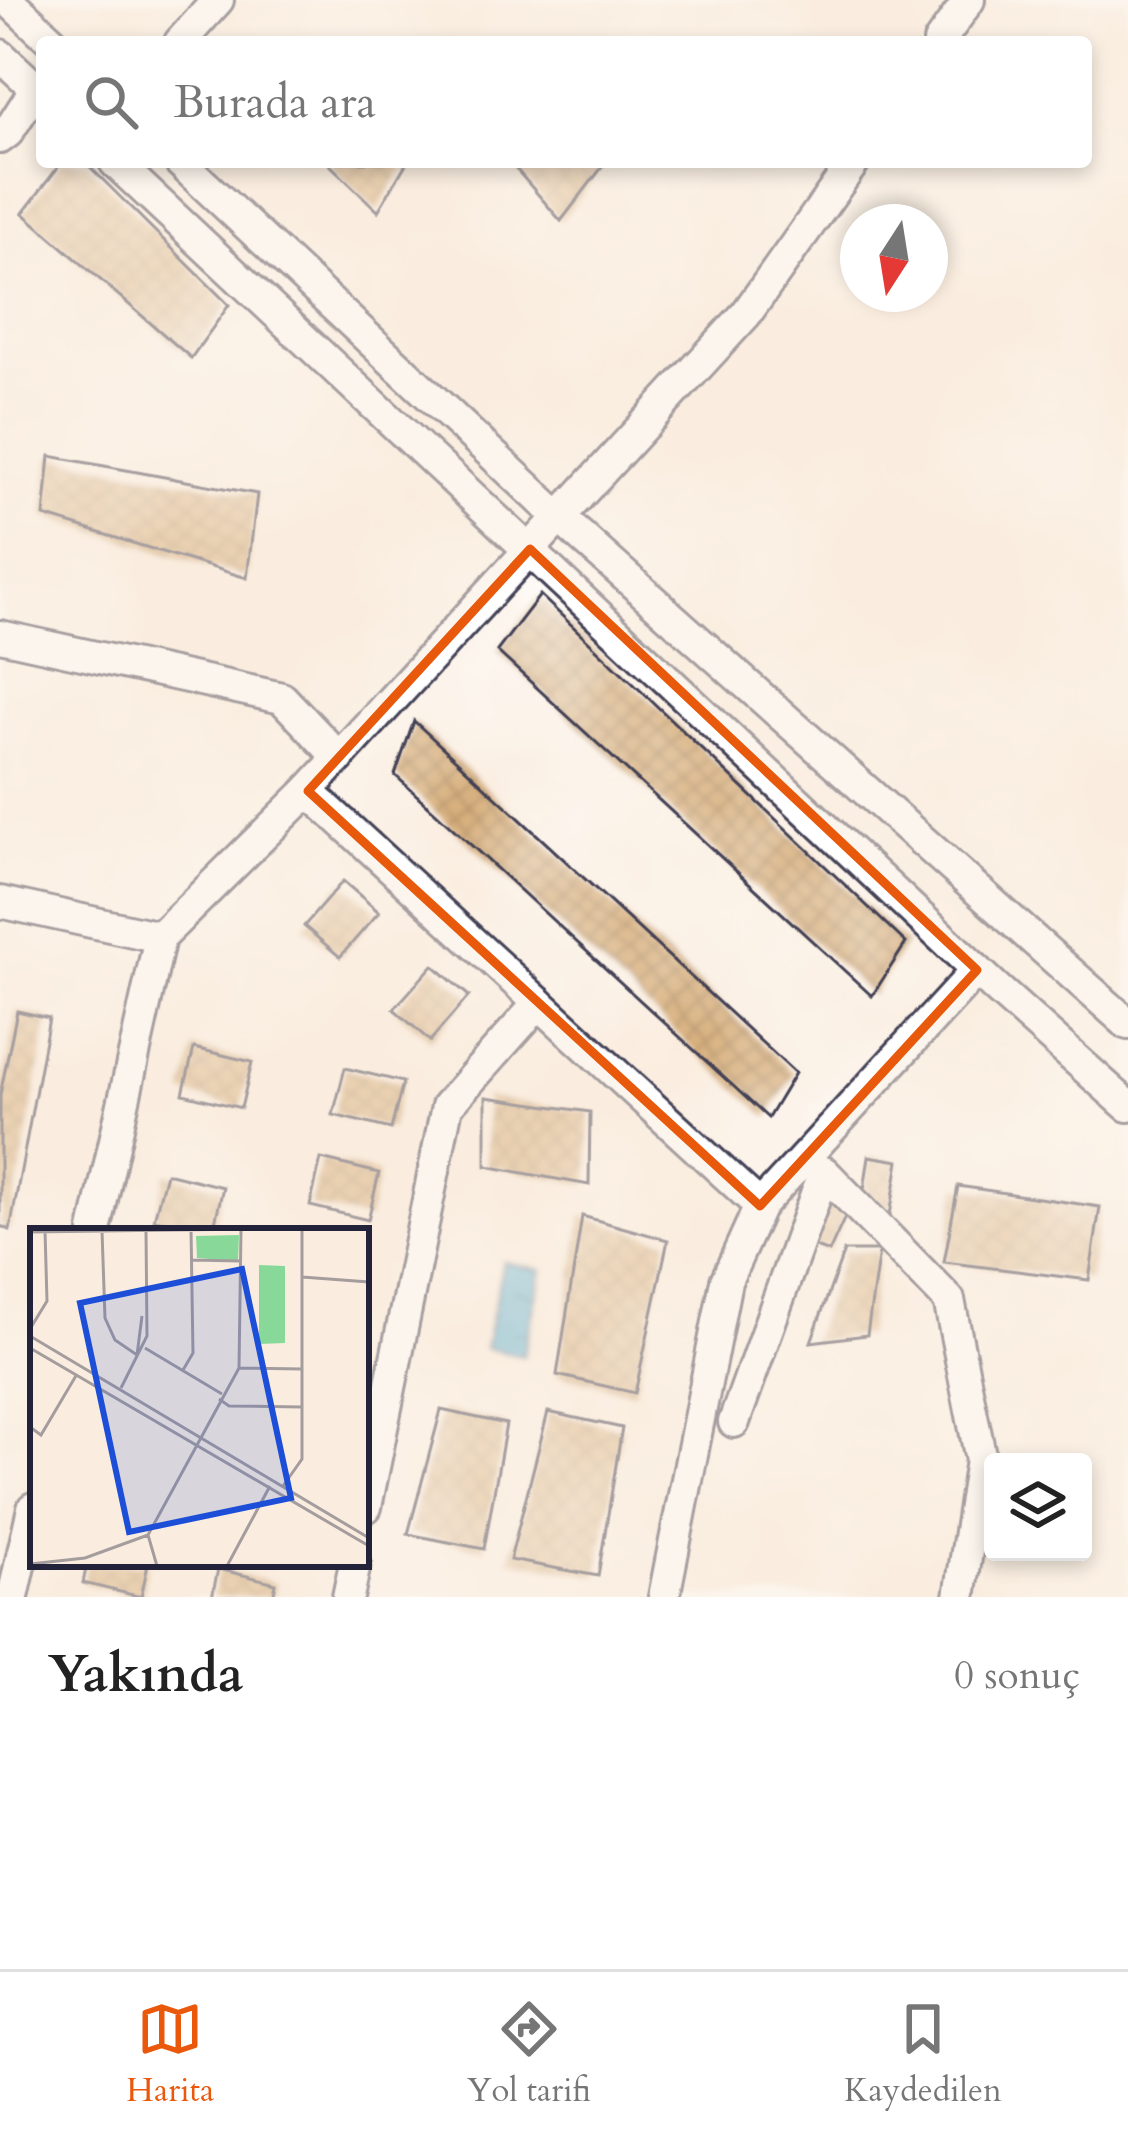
<!DOCTYPE html>
<html lang="tr">
<meta charset="utf-8">
<style>
body{margin:0;font-family:Cardo,serif;background:#f6f6f6;color:#222}
.controls{position:absolute;right:36px;bottom:36px;display:grid;overflow:hidden;border-radius:12px;box-shadow:0 6px 18px #0003}
.controls button{width:108px;height:108px;display:grid;place-items:center;padding:0;border:0;border-bottom:3px solid #e0e0e0;background:#fff;color:#222;font:60px sans-serif}
.compass{position:absolute;left:840px;top:204px;width:108px;height:108px;border-radius:50%;background:#fff;box-shadow:0 6px 18px #0003;rotate:192deg}
.list{margin:0;padding:0;list-style:none}
h2{display:flex;justify-content:space-between;align-items:center;height:156px;margin:0;padding:0 48px;font-size:51px}
h2 small{font-size:39px;font-weight:400;color:#767676}
.icon{flex:none;width:66px;height:66px;fill:none;stroke:currentColor;stroke-width:2;stroke-linecap:round;stroke-linejoin:round}
.map{position:relative;flex:none;width:1128px;height:1597px;overflow:hidden}
.search{position:absolute;background:#fff;box-shadow:0 6px 18px #0003;left:36px;right:36px;top:36px;height:132px;display:flex;align-items:center;gap:30px;box-sizing:border-box;padding:0 42px;border-radius:12px;color:#767676;font-size:45px}
.sheet{height:372px;background:#fff}
nav{display:flex;justify-content:space-around;align-items:center;box-sizing:border-box;height:168px;border-top:3px solid #e0e0e0;background:#fff;font-size:33px;color:#767676}
nav a{display:grid;justify-items:center;gap:6px}
nav .on{color:#ea580c}
.map>svg:first-child{display:block}
</style>
<div class="map">
<svg width="1128" height="1597" viewBox="0 0 1128 1597">
<defs>
<pattern id="water-ripples" width="26" height="14" patternUnits="userSpaceOnUse" patternTransform="scale(3)"><rect width="26" height="14" fill="#57aed3"/><path d="M2 4q2-2 4 0t4 0M15 11q2-2 4 0t4 0" fill="none" stroke="#488dac"/></pattern>
<pattern id="building-cross-hatch" width="8" height="8" patternUnits="userSpaceOnUse" patternTransform="scale(3)"><rect width="8" height="8" fill="#d7ae7a"/><path d="M0 0l8 8M0 8l8-8" fill="none" stroke="#b8956a"/></pattern>
</defs>
<rect width="100%" height="100%" fill="#fff"/>
<filter id="ink" filterUnits="userSpaceOnUse"><feTurbulence type="fractalNoise" baseFrequency=".00833" numOctaves="2"/><feDisplacementMap in="SourceGraphic" scale="24" xChannelSelector="R" yChannelSelector="G"/><feConvolveMatrix kernelMatrix="1 2 1 2 8 2 1 2 1" color-interpolation-filters="sRGB"/></filter>
<filter id="wash" filterUnits="userSpaceOnUse"><feTurbulence type="fractalNoise" baseFrequency=".004" numOctaves="4" result="noise"/><feDisplacementMap in="SourceGraphic" scale="48" xChannelSelector="R" yChannelSelector="G"/><feGaussianBlur stdDeviation="2.7" result="paint"/><feColorMatrix in="noise" values="0 0 0 0 0 0 0 0 0 0 0 0 0 0 0 0 0 1.4 0 .05"/><feComposite in="paint" operator="in"/></filter>
<g filter="url(#wash)">
<rect width="100%" height="100%" fill="#faeddf"/>
<polygon fill="url(#water-ripples)" stroke="#3c6887" stroke-width="3" points="503,1262 542,1270 523,1356 485,1348"/>
<g id="blocks">
<g fill="url(#building-cross-hatch)">
<polygon points="62,162 85,162 229,305 191,358 23,213"/>
<polygon points="327,162 407,162 378,211"/>
<polygon points="510,162 606,162 561,221"/>
<polygon points="50,456 257,494 247,578 44,516"/>
<polygon points="540,595 906,943 872,996 497,651"/>
<polygon points="414,721 795,1073 768,1118 395,775"/>
<polygon points="343,881 379,912 340,957 304,926"/>
<polygon points="433,965 469,996 430,1041 394,1009"/>
<polygon points="17,1011 49,1018 10,1230 0,1226 0,1095"/>
<polygon points="194,1048 252,1062 241,1108 183,1094"/>
<polygon points="345,1068 403,1082 391,1129 333,1115"/>
<polygon points="486,1097 590,1112 589,1185 486,1166"/>
<polygon points="869,1156 899,1161 890,1215 861,1210"/>
<polygon points="321,1159 379,1173 368,1220 310,1206"/>
<polygon points="166,1173 223,1187 213,1231 154,1219"/>
<polygon points="958,1186 1100,1207 1089,1280 944,1262"/>
<polygon points="821,1200 850,1206 829,1252 810,1245"/>
<polygon points="582,1216 668,1240 635,1393 557,1375"/>
<polygon points="844,1251 879,1251 867,1335 811,1342"/>
<polygon points="441,1410 506,1424 484,1549 408,1534"/>
<polygon points="548,1412 622,1428 598,1576 510,1560"/>
<polygon points="87,1564 148,1564 141,1597 83,1583"/>
<polygon points="218,1569 276,1583 273,1597 212,1597"/>
</g>
</g>
</g>
<g filter="url(#ink)">
<use href="#blocks" fill-opacity="0" stroke="#424054" stroke-width="3"/>
<g fill="none" stroke-linecap="round" stroke-linejoin="round">
<defs>
<g id="minor">
<polyline points="8,0 53,42"/>
<polyline points="180,42 218,0"/>
<polyline points="939,42 969,0"/>
<polyline points="0,55 42,94"/>
<polyline points="0,138 8,132 36,88"/>
<polyline points="115,162 997,989 1128,1106"/>
<polyline points="180,162 559,517 1128,1024"/>
<polyline points="0,636 282,698 339,758"/>
<polyline points="308,791 760,1206"/>
<polyline points="0,902 160,937"/>
<polyline points="95,1231 160,937 308,791 746,314 854,162"/>
<polyline points="734,1422 824,1172 949,1300 981,1460 960,1597"/>
<polyline points="366,1507 447,1106 539,1003"/>
<polyline points="13,1597 33,1508"/>
<polyline points="348,1597 355,1564"/>
<polyline points="664,1597 726,1281 760,1206 977,970"/>
</g>
</defs>
<use href="#minor" stroke="#424054" stroke-width="36"/>
<use href="#minor" stroke="#fff" stroke-width="30"/>
</g>
</g>
<path d="M0 0H1128V1597H0ZM 530,549 L 977,970 L 760,1206 L 308,791 Z" fill="#faeddf" fill-opacity=".55" fill-rule="evenodd"/>
<path fill="none" stroke="#e8590c" stroke-width="9" stroke-linejoin="round" d="M 530,549 L 977,970 L 760,1206 L 308,791 Z"/>
<g transform="translate(30 1228)">
<rect width="339" height="339" fill="#faeddf"/>
<path d="M 229,37 L 255,38 L 255,115 L 229,116 Z" fill="#88d999"/>
<path d="M 209,7 L 208,33 L 167,30 L 166,8 Z" fill="#88d999"/>
<path fill="none" stroke="#a49c9d" stroke-width="3" d="M 72,3 L 75,90 L 85,112 L 107,127 L 112,88M 0,4 L 221,1M 162,32 L 210,33M 272,49 L 339,54M 0,101 L 17,73 L 15,3M 0,108 L 339,310M 0,120 L 339,318M 115,120 L 192,166M 209,140 L 272,141M 153,142 L 163,125 L 161,1M 91,160 L 117,108 L 116,3M 189,171 L 199,178 L 272,179M 0,199 L 11,207 L 47,146M 253,258 L 272,231 L 272,1M 0,336 L 55,330 L 118,307M 127,338 L 118,307 L 209,140 L 211,1M 197,338 L 240,258"/>
<path fill="#1d4ed8" fill-opacity="0.15" stroke="#1d4ed8" stroke-width="6" d="M 212,41 L 261,270 L 99,304 L 50,75 Z"/>
<rect width="339" height="339" fill="none" stroke="#22223b" stroke-width="6"/>
</g>
</svg>
<div class="controls">
<button><svg class="icon" aria-label="layers" viewBox="0 0 24 24"><path d="M12 4l9 5-9 5-9-5zM3 14l9 5 9-5"/></svg></button>
</div>
<svg class="compass" viewBox="-18 -18 36 36"><path d="M0-13l5 13h-10z" fill="#e53935"/><path d="M0 13l5-13h-10z" fill="#767676"/></svg>
<div class="search"><svg class="icon" aria-label="search" viewBox="0 0 24 24"><circle cx="10" cy="10" r="6"/><path d="M15 15l6 6"/></svg>Burada ara</div>
</div>
<section class="sheet">
<h2>Yakında<small>0 sonuç</small></h2>
<ul class="list">
</ul>
</section>
<nav>
<a class="on"><svg class="icon" aria-label="map" viewBox="0 0 24 24"><path d="M3 6l6-2 6 2 6-2v14l-6 2-6-2-6 2zM9 4v14M15 6v14"/></svg>Harita</a>
<a><svg class="icon" aria-label="directions" viewBox="0 0 24 24"><path d="M12 3l9 9-9 9-9-9zM9 14v-3h6M13 9l2 2-2 2"/></svg>Yol tarifi</a>
<a><svg class="icon" aria-label="saved" viewBox="0 0 24 24"><path d="M7 4h10v16l-5-4-5 4z"/></svg>Kaydedilen</a>
</nav>
